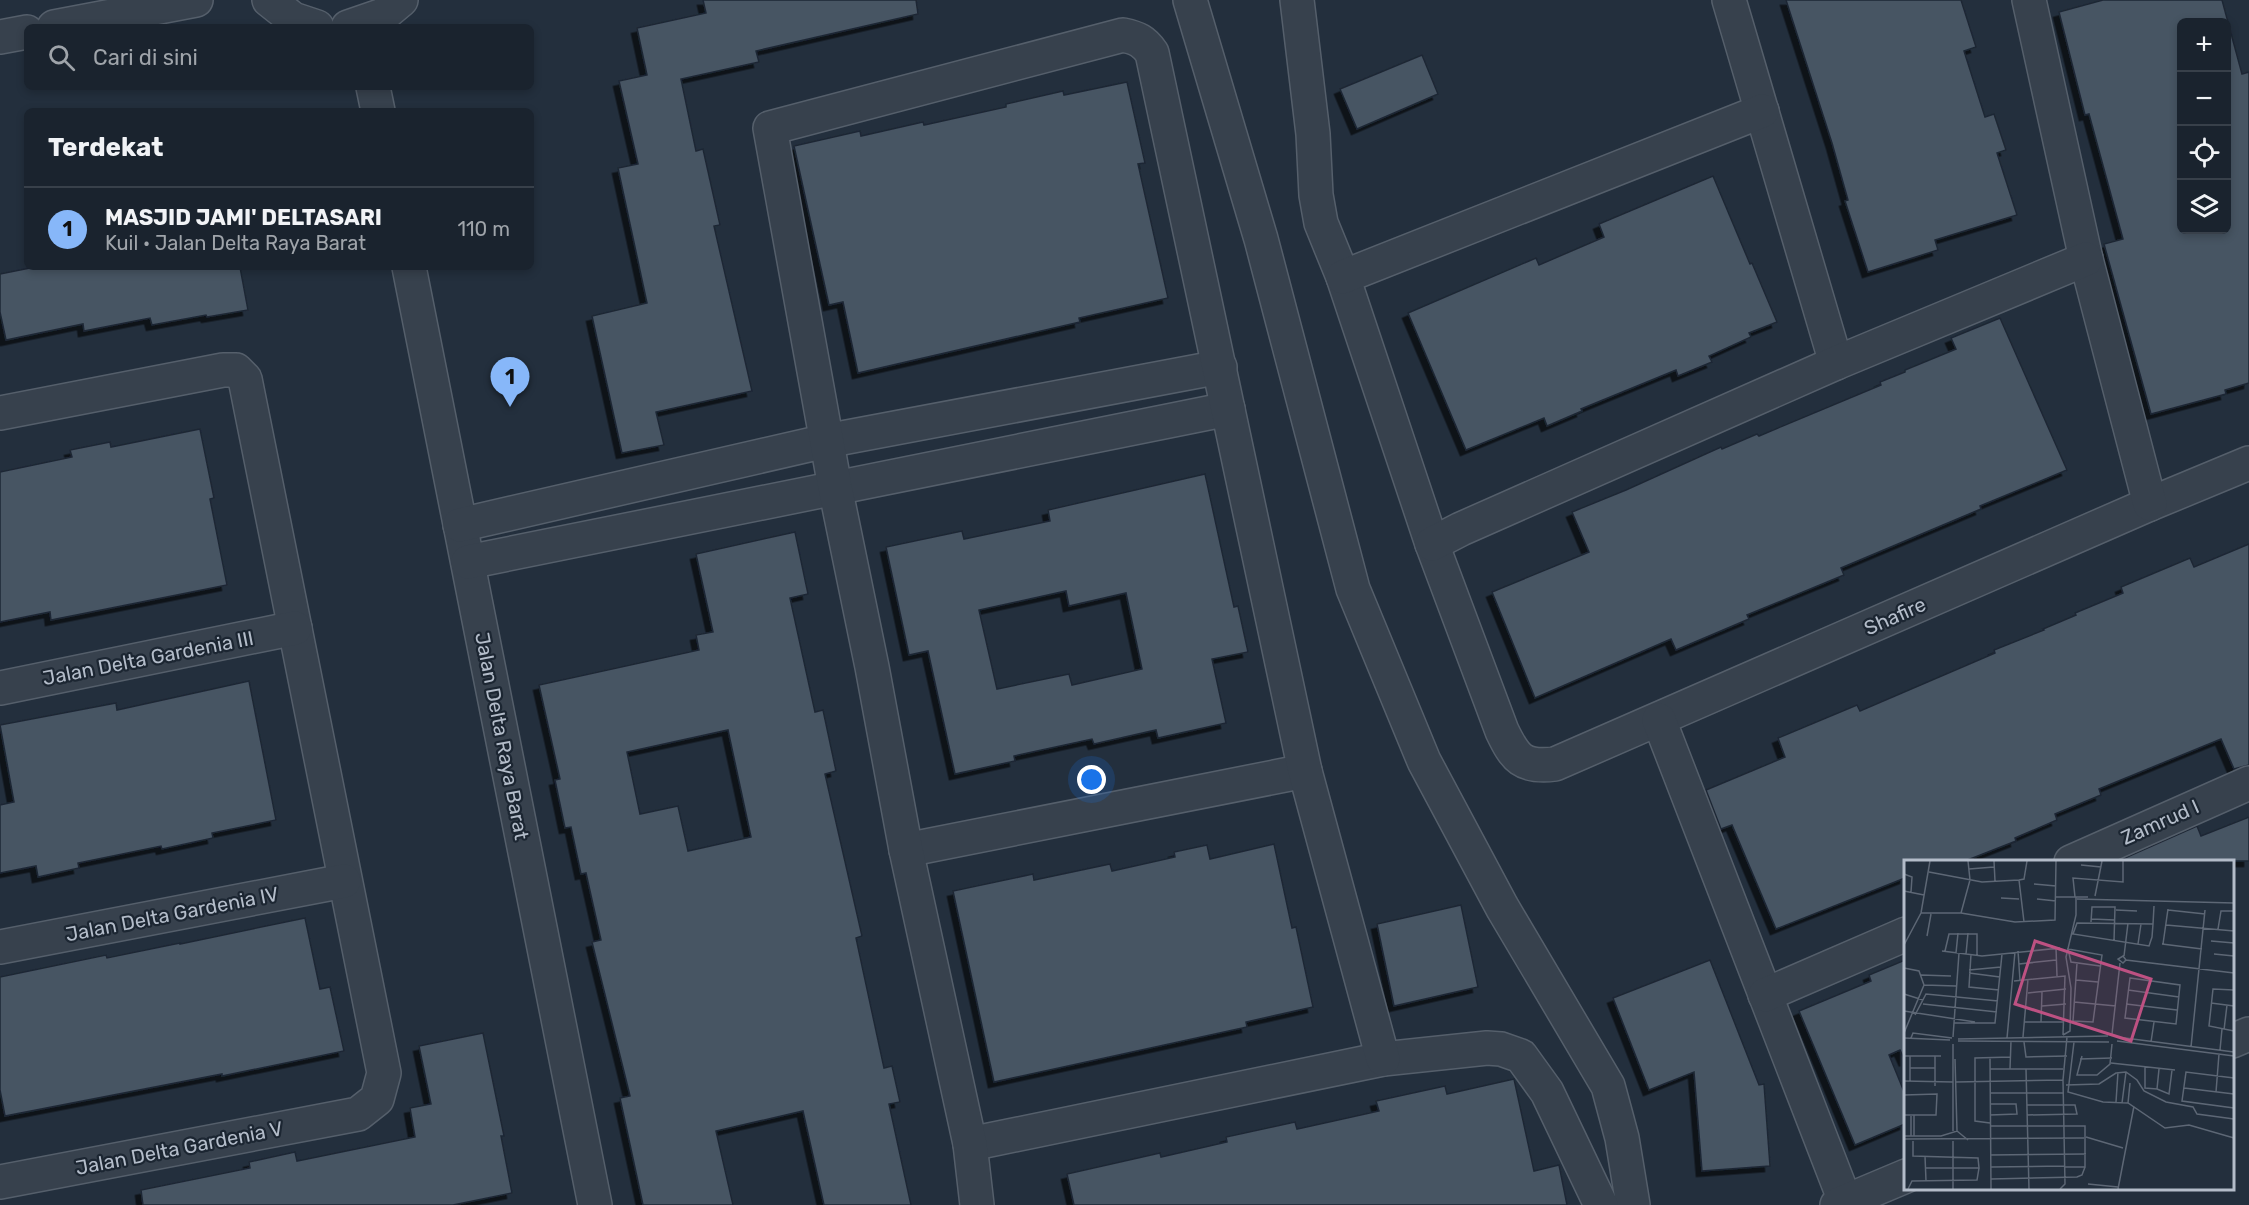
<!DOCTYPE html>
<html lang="id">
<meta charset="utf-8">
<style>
body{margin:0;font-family:Rubik,sans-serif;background:#272f3a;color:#f1f3f6}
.controls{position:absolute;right:18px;top:18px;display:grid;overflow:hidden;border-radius:9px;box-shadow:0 3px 9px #0003}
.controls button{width:54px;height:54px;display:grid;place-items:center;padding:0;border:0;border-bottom:2px solid #38404a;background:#1a232e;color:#f1f3f6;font:30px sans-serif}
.you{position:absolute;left:1092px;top:780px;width:21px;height:21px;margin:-15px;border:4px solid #fff;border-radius:50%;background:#1a73e8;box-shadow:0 0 0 9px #1a73e833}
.badge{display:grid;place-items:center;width:39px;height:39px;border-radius:50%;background:#87b7f9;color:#111;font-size:20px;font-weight:700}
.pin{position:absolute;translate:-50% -50px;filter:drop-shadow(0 2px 3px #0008)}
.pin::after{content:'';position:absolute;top:32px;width:21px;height:18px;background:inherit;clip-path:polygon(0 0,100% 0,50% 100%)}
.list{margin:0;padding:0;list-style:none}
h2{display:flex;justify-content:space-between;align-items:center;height:78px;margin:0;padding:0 24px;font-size:26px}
h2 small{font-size:20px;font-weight:400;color:#9fa4aa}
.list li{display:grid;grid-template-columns:39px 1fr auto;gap:18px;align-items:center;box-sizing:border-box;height:84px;padding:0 24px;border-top:2px solid #38404a}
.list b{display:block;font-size:22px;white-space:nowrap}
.list p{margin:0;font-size:20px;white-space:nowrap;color:#9fa4aa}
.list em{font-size:20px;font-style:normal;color:#9fa4aa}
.icon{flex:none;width:33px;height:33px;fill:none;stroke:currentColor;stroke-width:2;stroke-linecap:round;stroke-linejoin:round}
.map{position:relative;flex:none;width:2249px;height:1205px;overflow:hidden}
.search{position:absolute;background:#1a232e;box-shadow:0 3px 9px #0003;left:24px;top:24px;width:510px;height:66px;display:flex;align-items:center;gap:15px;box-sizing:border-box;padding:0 21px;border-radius:9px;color:#9fa4aa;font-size:22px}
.panel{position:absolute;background:#1a232e;box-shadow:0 3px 9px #0003;left:24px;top:108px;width:510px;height:162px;border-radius:9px}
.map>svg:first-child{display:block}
</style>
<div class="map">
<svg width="2249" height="1205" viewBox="0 0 2249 1205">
<defs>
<filter id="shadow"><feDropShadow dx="-5.5" dy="5.5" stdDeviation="0" flood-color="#0009"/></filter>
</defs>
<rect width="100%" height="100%" fill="#232f3d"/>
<g fill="#475464" stroke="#1e2834" stroke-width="1.5" fill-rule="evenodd" filter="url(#shadow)">
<polygon points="703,0 916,0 918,14 756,51 759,62 681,79 696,151 703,149 720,225 714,226 752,391 656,412 664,445 622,453 592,316 647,303 618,168 638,164 619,81 647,75 637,28 706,13"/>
<polygon points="1786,0 1961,0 1976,47 1964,51 1985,117 1994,114 2006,150 1997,153 2017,215 1935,240 1938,250 1868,272 1845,201 1848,200 1832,143"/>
<path d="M 2103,0 L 2222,0 L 2242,74 L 2249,72 L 2249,383 L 2225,390 L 2226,394 L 2151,414 L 2104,244 L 2123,239 L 2089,114 L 2085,115 L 2059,12 ZM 2181,22 L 2226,22 L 2226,230 L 2181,230 Z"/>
<polygon points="1422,55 1438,94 1357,129 1340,89"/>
<polygon points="1127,82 1145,163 1138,164 1168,298 1079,318 1080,322 858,373 843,302 829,305 794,146 860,131 861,136 923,122 924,125 1006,107 1006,104 1063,91 1064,95"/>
<polygon points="1713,176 1750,264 1752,263 1777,322 1749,333 1751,337 1709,356 1712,362 1678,376 1676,370 1581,409 1582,411 1547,426 1544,418 1466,450 1408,313 1536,258 1539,265 1604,237 1599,224"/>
<polygon points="35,267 240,267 248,310 207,317 206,315 152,325 150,318 84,331 83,324 6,340 0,312 0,274"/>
<polygon points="2000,318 2067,470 1980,506 1981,509 1841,568 1844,575 1747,615 1749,619 1676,650 1671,639 1535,698 1492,592 1589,552 1572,512 1626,490 1721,447 1722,449 1757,434 1759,436 1881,385 1880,382 1905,372 1905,370 1956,349 1951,338"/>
<polygon points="200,429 214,498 210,499 227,585 51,620 50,612 0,622 0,472 72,457 70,450 110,442 111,447"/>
<path d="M 1205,474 L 1234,607 L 1238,606 L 1248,652 L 1212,659 L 1226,723 L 1158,738 L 1156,730 L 1094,744 L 1092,739 L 1014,756 L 1015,761 L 955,774 L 928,651 L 909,655 L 886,547 L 962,531 L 964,539 L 1050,521 L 1048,510 ZM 1066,591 L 1069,606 L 1126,593 L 1142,669 L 1072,685 L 1069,674 L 997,689 L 979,610 Z"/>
<path d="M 795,532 L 808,594 L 790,598 L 815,712 L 823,710 L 836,771 L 825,774 L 862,936 L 856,938 L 884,1068 L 892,1066 L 900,1102 L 889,1104 L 911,1205 L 824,1205 L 803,1111 L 716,1131 L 733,1205 L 643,1205 L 620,1098 L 630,1096 L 592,942 L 601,940 L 586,873 L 581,874 L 571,827 L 565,828 L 555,780 L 560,779 L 539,685 L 699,650 L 696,635 L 713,632 L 696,554 ZM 728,730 L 751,837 L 688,851 L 678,806 L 640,814 L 627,752 Z"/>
<polygon points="2249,544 2249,765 2234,769 2221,739 2099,789 2101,795 2055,814 2057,820 2015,838 2016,841 1965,861 1905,861 1905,878 1776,929 1732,825 1721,829 1706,790 1785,757 1778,738 1857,705 1860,711 1995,653 1994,650 2044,630 2043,629 2076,615 2075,613 2123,593 2121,587 2190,558 2194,567"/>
<polygon points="249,681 276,820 212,833 213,838 162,849 161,846 78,863 79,868 38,877 36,866 0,873 0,805 14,802 0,725 116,703 117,710"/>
<polygon points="2249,817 2249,861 2118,861 2197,826 2201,836"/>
<polygon points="1274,844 1292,928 1296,927 1313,1007 1246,1022 1247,1027 994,1082 953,891 1033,874 1034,880 1110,864 1112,871 1175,857 1174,852 1207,845 1210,859"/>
<polygon points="1461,905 1478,987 1394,1006 1377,924"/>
<polygon points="305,918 320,989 330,987 344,1051 222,1076 222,1074 5,1116 0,1090 0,977 106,955 107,958 180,943 180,944"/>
<polygon points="1710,960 1759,1085 1764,1084 1770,1166 1702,1171 1694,1072 1649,1090 1613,998"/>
<polygon points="1905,960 1905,1061 1900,1050 1889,1055 1905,1094 1905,1124 1855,1145 1799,1011 1871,981 1869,975"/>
<polygon points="483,1033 504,1136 501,1136 512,1193 453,1205 143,1205 141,1190 250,1168 249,1162 295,1152 297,1161 415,1137 410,1108 431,1104 419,1046"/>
<polygon points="1514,1079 1534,1171 1559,1165 1567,1205 1074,1205 1067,1174 1160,1153 1161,1157 1227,1142 1226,1137 1295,1122 1297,1129 1379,1111 1376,1101 1445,1086 1447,1094"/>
</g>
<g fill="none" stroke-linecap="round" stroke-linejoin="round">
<defs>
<g id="minor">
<polyline points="1190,0 1261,239 1353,589 1424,761 1502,907 1608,1086 1622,1138 1633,1205"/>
<path d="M 1297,0 L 1313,134 L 1316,195 L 1321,223 L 1343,277 L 1432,544 L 1502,731 C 1515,758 1522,768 1555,764 L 2150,504 L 2249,463"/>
<polyline points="1729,0 1836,363"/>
<polyline points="2029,0 2086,259 2150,504"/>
<polyline points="373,87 378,111"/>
<polyline points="409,267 595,1205"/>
<polyline points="1343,277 1762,111"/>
<polyline points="0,413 223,370 236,370 245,379 384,1073 377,1099 358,1114 0,1182"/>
<polyline points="460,525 826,441 1220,367"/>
<polyline points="1432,544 1461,529 1836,363 2086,259"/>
<polyline points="468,562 1228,409"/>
<polyline points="0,688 295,628"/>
<polyline points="1659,720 1845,1201"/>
<polyline points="906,850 1305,771"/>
<polyline points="2071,862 2249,783"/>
<polyline points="0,947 344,881"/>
<polyline points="1765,995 1906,934"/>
<polyline points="2232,1041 2249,1034"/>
<polyline points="970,1144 1383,1059 1487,1048 1501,1049 1521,1056 1547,1092 1601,1205"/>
<path d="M 977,1205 L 970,1144 L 906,850 L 872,667 L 835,487 L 770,128 L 1123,35 C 1137,38 1144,41 1152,53 L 1305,771 L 1383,1059"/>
<polyline points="1837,1205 1906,1176"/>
</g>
<g id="tertiary">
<polyline points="269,0 293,19 317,27"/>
<polyline points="54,27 196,0"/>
<polyline points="348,27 383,15 401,0"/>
<polyline points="0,37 27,32"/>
</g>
</defs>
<use href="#minor" stroke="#555f6b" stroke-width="36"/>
<use href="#tertiary" stroke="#555f6b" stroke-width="36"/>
<use href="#minor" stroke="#37414d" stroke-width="33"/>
<use href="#tertiary" stroke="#37414d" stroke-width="33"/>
</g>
<g text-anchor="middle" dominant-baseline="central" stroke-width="4.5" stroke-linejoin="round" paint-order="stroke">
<g font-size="20" fill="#b3bcc9" stroke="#1c2632">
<text transform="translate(1895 616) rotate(-24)">Shafire</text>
<text transform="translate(148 658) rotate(-11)">Jalan Delta Gardenia III</text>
<text transform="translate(502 736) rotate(79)">Jalan Delta Raya Barat</text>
<text transform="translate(2160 822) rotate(-24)">Zamrud I</text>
<text transform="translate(172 914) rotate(-11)">Jalan Delta Gardenia IV</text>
<text transform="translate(179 1148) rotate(-11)">Jalan Delta Gardenia V</text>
</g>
</g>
<g transform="translate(1904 860)">
<rect width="330" height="330" fill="#232f3d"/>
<path fill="none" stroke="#5d6775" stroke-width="1.5" d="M 90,1 L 91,21M 177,5 L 197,7M 65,9 L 90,7M 25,12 L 78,22 L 115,20M 0,14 L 8,17 L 7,32M 115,20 L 120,62M 115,20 L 120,19 L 123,1M 130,24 L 152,26M 0,31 L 20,35M 191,36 L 198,1M 152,37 L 184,37M 171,37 L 169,18 L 219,22 L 219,1M 97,38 L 115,39M 133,39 L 152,41M 173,39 L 330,43M 212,50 L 233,51M 264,50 L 301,54M 17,53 L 57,53 L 111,62 L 151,60 L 152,1M 57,53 L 66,20 L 64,1M 187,59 L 211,60M 187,62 L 188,47 L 211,47 L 210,81M 249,64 L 173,63 L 169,74 L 245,86 L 248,77 L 249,64 L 250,46M 262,65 L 330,71M 314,69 L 317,51 L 330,51M 23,76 L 27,54M 307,81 L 330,83M 234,84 L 237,64M 258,84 L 298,89M 259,84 L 264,49M 0,85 L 17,53 L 26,1M 152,88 L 153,116M 38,91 L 78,96 L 156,88M 41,91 L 45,74 L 73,74 L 73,95M 114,91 L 116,120M 52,93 L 54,73M 62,94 L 64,73M 67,94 L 65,127 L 95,130M 310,94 L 330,96M 220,96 L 224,63M 222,100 L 219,103 L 214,99 L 219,96 L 222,100 L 330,113M 173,103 L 169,161 L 189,162 L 198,95 L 164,89 L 167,102 L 196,106M 115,104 L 152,100M 0,108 L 15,111 L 20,125 L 0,173M 65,110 L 97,107M 65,113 L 96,117M 17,115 L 47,116M 226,118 L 276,125 L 272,164 L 221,158 ZM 172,120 L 194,122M 110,121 L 161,116 L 159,175M 20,125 L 52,126M 224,130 L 275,137M 330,130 L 309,129 L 305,166 L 330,171M 124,133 L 162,129M 0,134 L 19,140M 170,142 L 212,146M 307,143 L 330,146M 19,144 L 93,152M 222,144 L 273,150M 138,146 L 162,144M 0,151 L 71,162M 11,155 L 22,134 L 94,141M 121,162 L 159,162M 137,162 L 138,132M 50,163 L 91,163 L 98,94M 320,170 L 323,145M 208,174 L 216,103M 159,175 L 166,171 L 167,128 L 162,97 L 172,55 L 172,37M 49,177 L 55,93M 119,177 L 124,119M 213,177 L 330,192M 0,178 L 46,180M 7,178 L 9,173 L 48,178M 103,178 L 111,92M 54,179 L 204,176M 54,181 L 205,182M 213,181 L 330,196M 120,182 L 122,197 L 163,196M 170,182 L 164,232 L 199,242 L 224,243 L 261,268 L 285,265 L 330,278M 247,182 L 250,162M 49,184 L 49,271M 287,187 L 301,50M 316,190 L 318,169M 0,196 L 37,196M 6,196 L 6,221M 178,196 L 173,215 L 193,215 L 206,204 L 208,184M 86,197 L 87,329M 51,199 L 53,271M 176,199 L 208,198M 207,203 L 271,210M 241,207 L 241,228 L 253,229 L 255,209M 6,208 L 31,208M 86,209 L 159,209M 106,209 L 107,181M 122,209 L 125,329M 330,218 L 282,212 L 278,241 L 330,248M 0,221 L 49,222M 52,222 L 159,220M 162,225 L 195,224 L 212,213 L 222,212 L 233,220 L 240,231 L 262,242 L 289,247 L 293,254 L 330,259M 31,226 L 31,196M 280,228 L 330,234M 253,229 L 265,234 L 268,210M 312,232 L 315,194M 86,233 L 159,233M 0,235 L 33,234 L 32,255 L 0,255M 212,242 L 214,212M 218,243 L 222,212M 224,243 L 226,223M 86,244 L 112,244 L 113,254 L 86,255M 123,245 L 171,245 L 173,254 L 123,255M 7,256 L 7,276M 86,263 L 71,261 L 71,198 L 107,197M 86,266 L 181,266 L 181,307 L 160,307M 0,276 L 37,276 L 53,271 L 64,280M 10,276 L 10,255M 182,277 L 219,288M 0,279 L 180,278M 9,281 L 9,296 L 74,298 L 75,308 L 21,308M 49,281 L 49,329M 86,295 L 182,294M 21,296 L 22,321M 87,307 L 160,306M 87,319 L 173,317 L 178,315 L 181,307M 184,324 L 214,327M 4,329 L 8,321 L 73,320 L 75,308M 156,329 L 161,324 L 159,220 L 163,177M 214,329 L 230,246"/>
<path fill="#bd5182" fill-opacity="0.15" stroke="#bd5182" stroke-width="3" d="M 131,81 L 247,119 L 227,181 L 111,144 Z"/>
<rect width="330" height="330" fill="none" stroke="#b3bcc9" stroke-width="3"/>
</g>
</svg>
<div class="controls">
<button>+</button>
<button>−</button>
<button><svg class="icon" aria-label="locate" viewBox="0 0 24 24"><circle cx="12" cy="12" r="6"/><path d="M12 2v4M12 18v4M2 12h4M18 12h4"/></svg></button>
<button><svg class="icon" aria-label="layers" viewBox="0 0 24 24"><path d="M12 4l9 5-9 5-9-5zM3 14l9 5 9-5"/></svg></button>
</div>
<div class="you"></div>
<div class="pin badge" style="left:510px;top:407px">1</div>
<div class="search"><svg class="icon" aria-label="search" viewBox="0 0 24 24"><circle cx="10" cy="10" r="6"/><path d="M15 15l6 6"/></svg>Cari di sini</div>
<section class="panel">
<h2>Terdekat<small></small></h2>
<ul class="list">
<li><span class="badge">1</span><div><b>MASJID JAMI' DELTASARI</b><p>Kuil · Jalan Delta Raya Barat</p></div><em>110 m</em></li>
</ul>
</section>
</div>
